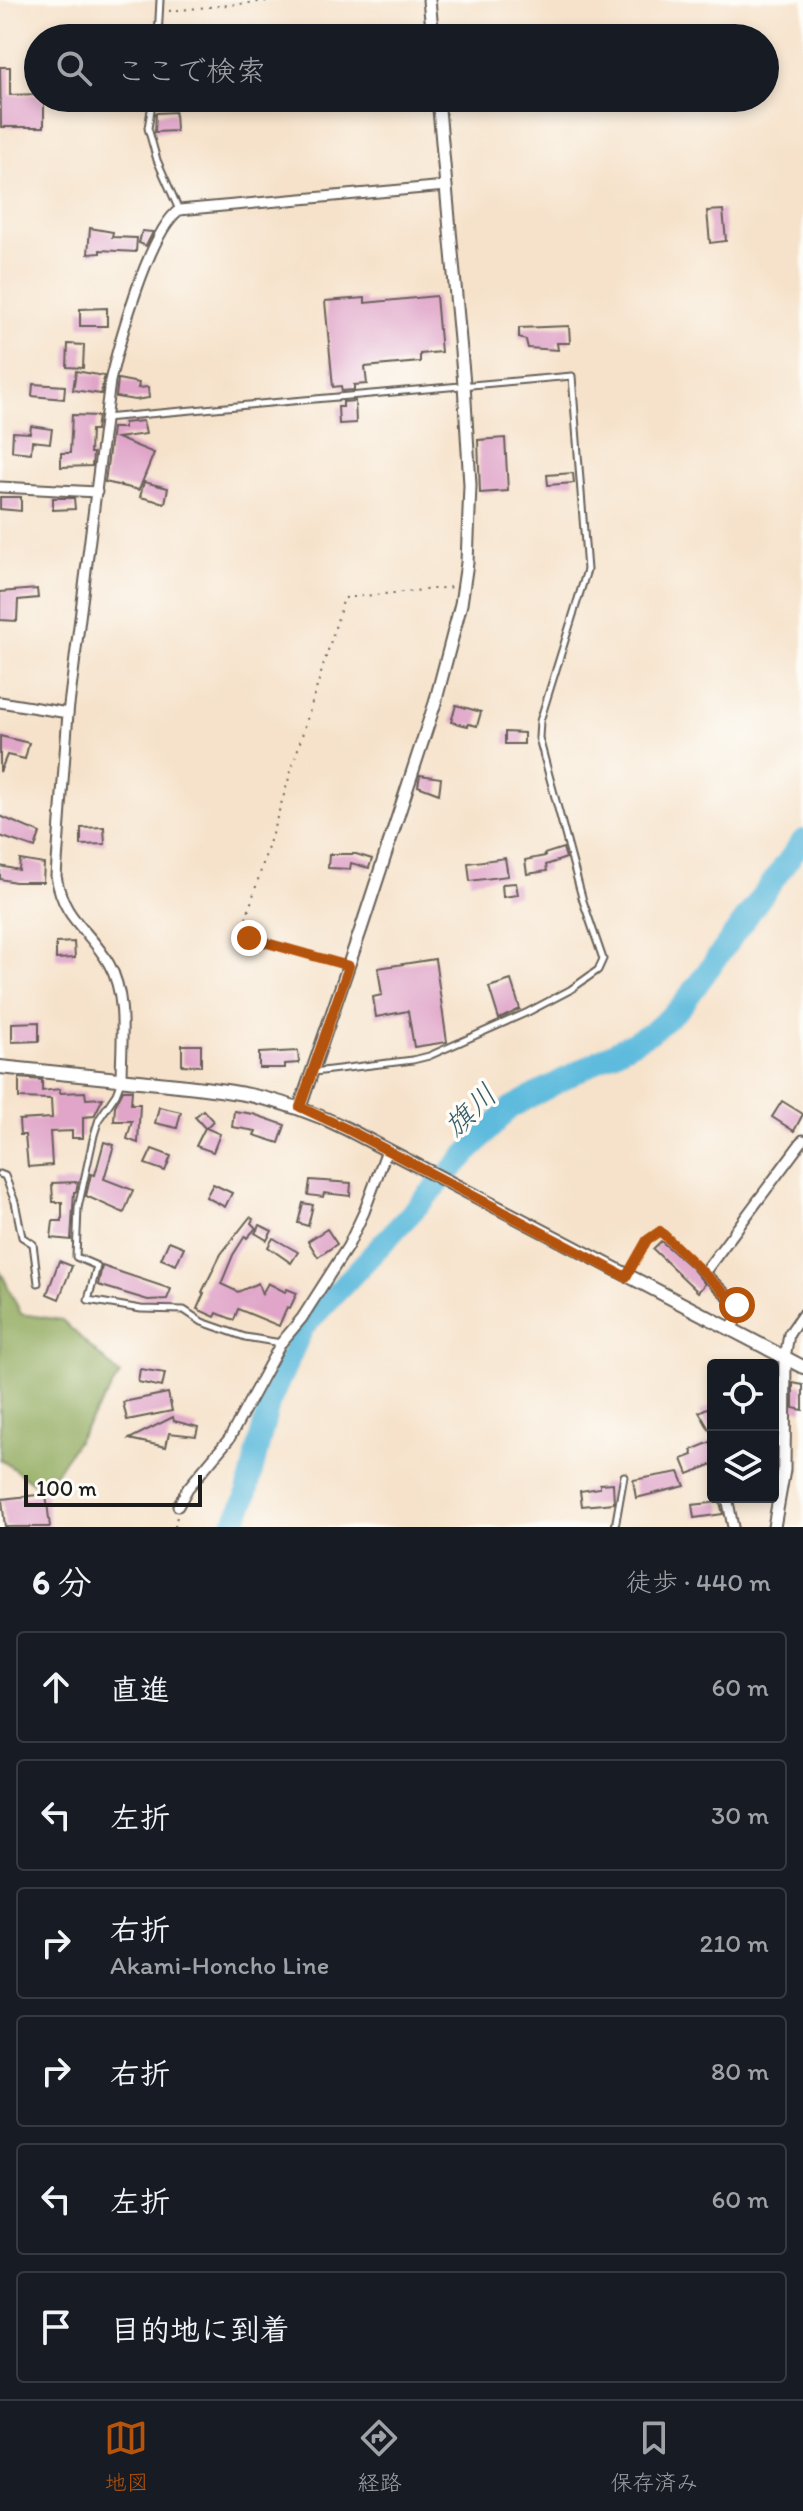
<!DOCTYPE html>
<html lang="ja">
<meta charset="utf-8">
<style>
body{margin:0;font-family:Itim,"Klee One",sans-serif;background:#20242c;color:#f1f3f6}
.controls{position:absolute;right:24px;bottom:24px;display:grid;overflow:hidden;border-radius:8px;box-shadow:0 4px 12px #0003}
.controls button{width:72px;height:72px;display:grid;place-items:center;padding:0;border:0;border-bottom:2px solid #363941;background:#171b24;color:#f1f3f6;font:40px sans-serif}
.scale{position:absolute;left:24px;bottom:20px;width:178px;box-sizing:border-box;padding-left:8px;border:4px solid #1c1c1c;border-top:0;font-size:22px;line-height:28px;white-space:nowrap;color:#1c1c1c;-webkit-text-stroke:6px #fdfcf7;paint-order:stroke}
.stop{position:absolute;width:24px;height:24px;margin:-18px;border:6px solid #b45309;border-radius:50%;background:#fff}
.stop.end{background:#b45309;border-color:#fff;box-shadow:0 2px 8px #0008}
.list{margin:0;padding:0;list-style:none}
h2{display:flex;justify-content:space-between;align-items:center;height:104px;margin:0;padding:0 32px;font-size:34px}
h2 small{font-size:26px;font-weight:400;color:#9ea1a6}
.list li{display:grid;grid-template-columns:52px 1fr auto;gap:24px;align-items:center;box-sizing:border-box;height:112px;margin:0 16px 16px;padding:0 16px;border:2px solid #363941;border-radius:8px}
.list b{display:block;font-size:30px;white-space:nowrap}
.list p{margin:0;font-size:26px;white-space:nowrap;color:#9ea1a6}
.list em{font-size:26px;font-style:normal;color:#9ea1a6}
.icon{flex:none;width:44px;height:44px;fill:none;stroke:currentColor;stroke-width:2;stroke-linecap:round;stroke-linejoin:round}
.map{position:relative;flex:none;width:803px;height:1527px;overflow:hidden}
.search{position:absolute;background:#171b24;box-shadow:0 4px 12px #0003;left:24px;right:24px;top:24px;height:88px;display:flex;align-items:center;gap:20px;box-sizing:border-box;padding:0 28px;border-radius:44px;color:#9ea1a6;font-size:30px}
.sheet{height:872px;background:#171b24}
nav{display:flex;justify-content:space-around;align-items:center;box-sizing:border-box;height:112px;border-top:2px solid #363941;background:#171b24;font-size:22px;color:#9ea1a6}
nav a{display:grid;justify-items:center;gap:4px}
nav .on{color:#b45309}
.map>svg:first-child{display:block}
</style>
<div class="map">
<svg width="803" height="1527" viewBox="0 0 803 1527">
<rect width="100%" height="100%" fill="#fdfcf7"/>
<filter id="ink" filterUnits="userSpaceOnUse"><feTurbulence type="fractalNoise" baseFrequency=".0125" numOctaves="2"/><feDisplacementMap in="SourceGraphic" scale="16" xChannelSelector="R" yChannelSelector="G"/><feConvolveMatrix kernelMatrix="1 2 1 2 8 2 1 2 1" color-interpolation-filters="sRGB"/></filter>
<filter id="wash" filterUnits="userSpaceOnUse"><feTurbulence type="fractalNoise" baseFrequency=".006" numOctaves="4" result="noise"/><feDisplacementMap in="SourceGraphic" scale="32" xChannelSelector="R" yChannelSelector="G"/><feGaussianBlur stdDeviation="1.8" result="paint"/><feColorMatrix in="noise" values="0 0 0 0 0 0 0 0 0 0 0 0 0 0 0 0 0 1.4 0 .05"/><feComposite in="paint" operator="in"/></filter>
<g filter="url(#wash)">
<rect width="100%" height="100%" fill="#f6e2ca"/>
<polygon fill="#8fa95b" stroke="#56623c" stroke-width="2" points="0,1270 21,1314 62,1320 120,1375 44,1491 0,1459"/>
<g fill="none" stroke-linecap="round" stroke-linejoin="round">
<polyline stroke="#5fbbdd" stroke-width="22" points="231,1527 245,1500 269,1404 303,1328 510,1108 652,1032 681,1007 803,840"/>
</g>
<g id="blocks">
<g fill="#e0a5c9">
<polygon points="0,67 10,67 10,95 38,94 38,98 44,98 44,127 1,127"/>
<polygon points="175,112 176,131 155,132 156,113"/>
<polygon points="723,210 726,241 710,243 707,211"/>
<polygon points="90,228 113,232 112,237 137,238 136,252 100,250 100,253 88,254"/>
<polygon points="142,231 153,232 146,246 139,243"/>
<polygon points="436,296 441,352 420,354 420,362 365,367 367,384 354,385 354,390 342,391 341,386 333,387 325,301 365,298 365,303"/>
<polygon points="107,308 107,326 80,326 80,309"/>
<polygon points="569,326 570,343 557,343 558,350 528,348 526,340 519,338 519,328"/>
<polygon points="68,344 84,345 83,368 67,367"/>
<polygon points="76,371 104,376 101,394 73,390"/>
<polygon points="118,379 139,383 138,388 148,387 149,398 135,400 116,397"/>
<polygon points="33,384 65,386 64,399 32,396"/>
<polygon points="355,401 356,423 339,424 338,407 343,407 343,402"/>
<polygon points="72,415 98,416 96,430 91,430 90,453 93,453 92,466 61,467 61,453 70,453"/>
<polygon points="143,421 146,434 117,438 154,453 139,490 105,482 112,428 124,428 124,423"/>
<polygon points="31,426 52,429 50,443 32,441 31,453 12,451 13,432 30,433"/>
<polygon points="505,438 508,491 480,493 478,440"/>
<polygon points="573,473 574,483 548,485 547,475"/>
<polygon points="144,482 168,488 165,503 140,497"/>
<polygon points="0,497 21,497 21,511 0,509"/>
<polygon points="53,498 74,498 75,509 53,510"/>
<polygon points="37,589 38,598 18,600 17,621 0,620 0,592"/>
<polygon points="456,705 481,712 477,726 469,724 468,726 451,722"/>
<polygon points="505,732 524,733 524,744 505,744"/>
<polygon points="0,736 29,743 25,759 7,755 0,772"/>
<polygon points="420,775 441,778 439,794 418,786"/>
<polygon points="0,816 40,833 35,848 0,836"/>
<polygon points="104,827 105,844 81,845 81,828"/>
<polygon points="563,848 566,858 546,865 547,871 527,874 525,860 545,856 544,854"/>
<polygon points="329,854 356,854 372,859 369,868 351,863 350,869 328,868"/>
<polygon points="505,858 508,876 470,881 468,863"/>
<polygon points="20,860 44,864 43,882 15,882 0,879 0,866 19,870"/>
<polygon points="516,883 518,895 503,897 502,884"/>
<polygon points="74,942 75,958 56,959 56,943"/>
<polygon points="435,959 447,1042 414,1047 408,1011 376,1017 373,997 382,995 378,968"/>
<polygon points="511,980 520,1009 499,1019 489,987"/>
<polygon points="39,1022 39,1041 12,1042 12,1023"/>
<polygon points="182,1045 201,1045 201,1066 182,1065"/>
<polygon points="298,1051 299,1063 285,1064 285,1068 259,1068 259,1053"/>
<polygon points="19,1078 42,1080 42,1091 60,1089 60,1093 85,1092 86,1099 103,1098 94,1116 83,1117 83,1138 72,1138 72,1131 50,1132 52,1165 28,1167 25,1135 20,1135 19,1120 52,1118 51,1099 19,1098"/>
<polygon points="123,1090 132,1090 131,1104 140,1104 138,1143 127,1139 132,1121 114,1121 115,1106"/>
<polygon points="782,1101 803,1114 794,1131 772,1117"/>
<polygon points="159,1107 181,1112 177,1128 155,1123"/>
<polygon points="203,1110 213,1121 206,1128 220,1134 213,1152 196,1146 205,1128 195,1117"/>
<polygon points="234,1111 253,1114 285,1125 279,1143 254,1135 256,1131 232,1127"/>
<polygon points="104,1142 114,1145 104,1179 133,1190 124,1213 86,1196 91,1174 95,1175"/>
<polygon points="152,1149 171,1156 165,1171 145,1164"/>
<polygon points="310,1180 351,1183 350,1196 324,1193 323,1197 308,1195"/>
<polygon points="78,1182 76,1192 74,1192 71,1240 51,1238 53,1221 62,1221 62,1202 53,1202 52,1183"/>
<polygon points="213,1184 232,1193 225,1207 206,1197"/>
<polygon points="303,1203 313,1205 308,1226 298,1223"/>
<polygon points="250,1217 253,1219 251,1223 256,1228 247,1238 245,1236 233,1255 221,1284 238,1292 258,1283 262,1294 268,1283 285,1292 287,1289 297,1293 290,1308 287,1307 279,1326 238,1309 234,1320 217,1313 215,1317 197,1309 204,1293 202,1292 221,1254"/>
<polygon points="260,1225 272,1231 267,1240 255,1233"/>
<polygon points="327,1229 337,1244 318,1257 308,1241"/>
<polygon points="273,1238 298,1252 291,1263 268,1247"/>
<polygon points="169,1241 184,1247 176,1265 161,1259"/>
<polygon points="661,1241 691,1267 705,1284 698,1292 653,1249"/>
<polygon points="59,1261 72,1266 59,1299 47,1294"/>
<polygon points="102,1266 171,1289 167,1299 148,1300 98,1285"/>
<polygon points="140,1369 165,1373 162,1387 138,1382"/>
<polygon points="793,1383 803,1385 803,1410 793,1408"/>
<polygon points="168,1393 172,1411 127,1420 123,1402"/>
<polygon points="713,1405 713,1436 699,1412"/>
<polygon points="173,1417 174,1421 198,1427 196,1436 169,1433 166,1447 129,1439"/>
<polygon points="713,1441 713,1464 688,1474 682,1459 693,1455 691,1450"/>
<polygon points="679,1472 685,1486 636,1498 633,1480"/>
<polygon points="613,1483 614,1503 582,1506 580,1491 600,1488 600,1484"/>
<polygon points="46,1494 50,1527 5,1527 2,1499"/>
<polygon points="720,1502 723,1514 694,1518 692,1505"/>
</g>
</g>
</g>
<g filter="url(#ink)">
<use href="#blocks" fill-opacity="0" stroke="#686159" stroke-width="2"/>
<g fill="none" stroke-linecap="round" stroke-linejoin="round">
<defs>
<g id="service">
<polyline points="158,38 160,0"/>
<polyline points="153,98 148,128 157,160 179,210"/>
<polyline points="104,418 572,376 587,570 540,721 539,738 583,901 603,959 598,970 570,990 528,1012 429,1056 413,1060 314,1072"/>
<polyline points="121,1081 116,1094 99,1119 94,1135 78,1208 76,1257 97,1266 88,1300 141,1309 184,1310 202,1322 245,1337 281,1343"/>
<polyline points="0,1174 5,1176 15,1202 22,1237 33,1244 38,1283"/>
<polyline points="615,1527 624,1476"/>
</g>
<g id="minor">
<polyline points="0,487 97,492"/>
<polyline points="0,702 68,713"/>
<path d="M 121,1080 C 121,1044 128,997 109,964 C 89,928 64,922 56,876 L 68,713 L 110,381 C 119,343 149,232 179,210 L 446,186"/>
<polyline points="732,1331 737,1314 737,1305 704,1273 803,1140"/>
<polyline points="785,1358 789,1334 803,1314"/>
<polyline points="773,1444 785,1438"/>
<polyline points="727,1497 733,1527"/>
<polyline points="178,1506 188,1488 229,1439 281,1343 302,1318 348,1246 364,1212 387,1150"/>
</g>
<g id="tertiary">
<polyline points="429,0 433,38"/>
<polyline points="300,1107 361,929 435,703 461,604 467,563 470,485 464,384 438,98"/>
<polyline points="774,1527 784,1470 785,1358"/>
</g>
<path id="secondary" d="M 0,1067 C 43,1071 85,1076 128,1080 C 210,1088 272,1091 347,1129 L 803,1367"/>
</defs>
<use href="#service" stroke="#686159" stroke-width="9"/>
<use href="#minor" stroke="#686159" stroke-width="13"/>
<use href="#tertiary" stroke="#686159" stroke-width="15"/>
<use href="#secondary" stroke="#686159" stroke-width="16"/>
<g stroke="#686159" stroke-width="2" stroke-dasharray="2 6" stroke-linecap="butt">
<polyline points="169,11 278,0"/>
<polyline points="336,962 249,938 243,929 344,598 453,587"/>
<polyline points="633,1265 647,1240 660,1231 696,1265"/>
<polyline points="175,1527 177,1516"/>
</g>
<use href="#service" stroke="#fff" stroke-width="5"/>
<use href="#minor" stroke="#fff" stroke-width="9"/>
<use href="#tertiary" stroke="#fff" stroke-width="11"/>
<use href="#secondary" stroke="#fff" stroke-width="12"/>
</g>
</g>
<g fill="none" stroke-linecap="round" stroke-linejoin="round" filter="url(#ink)">
<polyline stroke="#b45309" stroke-width="10" points="249,938 349,966 300,1107 347,1129 626,1277 647,1240 660,1231 737,1305"/>
</g>
<g text-anchor="middle" dominant-baseline="central" stroke-width="7" stroke-linejoin="round" paint-order="stroke">
<g font-size="30" font-style="italic" fill="#375c69" stroke="#fdfcf7">
<text transform="translate(470 1110) rotate(-44)">旗川</text>
</g>
</g>
</svg>
<div class="controls">
<button><svg class="icon" aria-label="locate" viewBox="0 0 24 24"><circle cx="12" cy="12" r="6"/><path d="M12 2v4M12 18v4M2 12h4M18 12h4"/></svg></button>
<button><svg class="icon" aria-label="layers" viewBox="0 0 24 24"><path d="M12 4l9 5-9 5-9-5zM3 14l9 5 9-5"/></svg></button>
</div>
<div class="scale">100 m</div>
<div class="stop" style="left:737px;top:1305px"></div>
<div class="stop end" style="left:249px;top:938px"></div>
<div class="search"><svg class="icon" aria-label="search" viewBox="0 0 24 24"><circle cx="10" cy="10" r="6"/><path d="M15 15l6 6"/></svg>ここで検索</div>
</div>
<section class="sheet">
<h2>6 分<small>徒歩 · 440 m</small></h2>
<ul class="list">
<li><svg class="icon" aria-label="ahead" viewBox="0 0 24 24"><path d="M12 20V5M6 11l6-6 6 6"/></svg><div><b>直進</b></div><em>60 m</em></li>
<li><svg class="icon" aria-label="left" viewBox="0 0 24 24"><path d="M17 20v-9H6M10 6l-5 5 5 5"/></svg><div><b>左折</b></div><em>30 m</em></li>
<li><svg class="icon" aria-label="right" viewBox="0 0 24 24"><path d="M7 20v-9h11M14 6l5 5-5 5"/></svg><div><b>右折</b><p>Akami-Honcho Line</p></div><em>210 m</em></li>
<li><svg class="icon" aria-label="right" viewBox="0 0 24 24"><path d="M7 20v-9h11M14 6l5 5-5 5"/></svg><div><b>右折</b></div><em>80 m</em></li>
<li><svg class="icon" aria-label="left" viewBox="0 0 24 24"><path d="M17 20v-9H6M10 6l-5 5 5 5"/></svg><div><b>左折</b></div><em>60 m</em></li>
<li><svg class="icon" aria-label="arrive" viewBox="0 0 24 24"><path d="M6 21V4h12l-3 4 3 4H6"/></svg><div><b>目的地に到着</b></div></li>
</ul>
</section>
<nav>
<a class="on"><svg class="icon" aria-label="map" viewBox="0 0 24 24"><path d="M3 6l6-2 6 2 6-2v14l-6 2-6-2-6 2zM9 4v14M15 6v14"/></svg>地図</a>
<a><svg class="icon" aria-label="directions" viewBox="0 0 24 24"><path d="M12 3l9 9-9 9-9-9zM9 14v-3h6M13 9l2 2-2 2"/></svg>経路</a>
<a><svg class="icon" aria-label="saved" viewBox="0 0 24 24"><path d="M7 4h10v16l-5-4-5 4z"/></svg>保存済み</a>
</nav>
